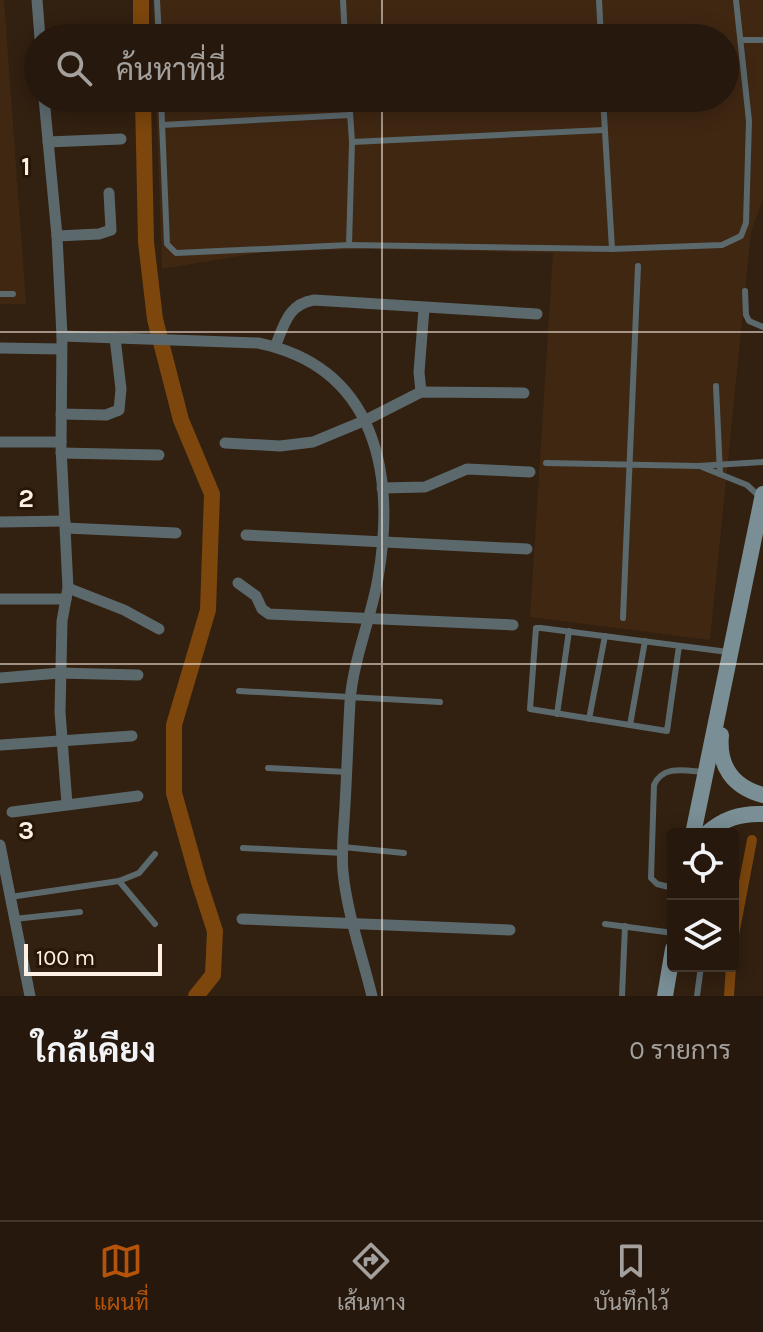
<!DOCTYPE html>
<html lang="th">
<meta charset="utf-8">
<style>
body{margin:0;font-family:Karla,Sarabun,sans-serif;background:#32251a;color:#f1f3f6}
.controls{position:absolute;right:24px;bottom:24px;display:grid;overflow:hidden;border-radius:8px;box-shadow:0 4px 20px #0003}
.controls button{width:72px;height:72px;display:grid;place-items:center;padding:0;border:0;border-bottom:2px solid #42372d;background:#26180c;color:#f1f3f6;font:40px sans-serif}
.scale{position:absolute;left:24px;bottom:20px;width:138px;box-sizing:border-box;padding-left:8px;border:4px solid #fdf1e6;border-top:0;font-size:22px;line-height:28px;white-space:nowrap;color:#fdf1e6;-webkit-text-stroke:6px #281707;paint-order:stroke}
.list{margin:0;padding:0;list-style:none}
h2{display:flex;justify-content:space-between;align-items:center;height:104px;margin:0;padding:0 32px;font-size:34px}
h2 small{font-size:26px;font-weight:400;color:#a4a09d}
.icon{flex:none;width:44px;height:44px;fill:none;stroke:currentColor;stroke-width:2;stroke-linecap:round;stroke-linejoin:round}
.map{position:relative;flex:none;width:763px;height:996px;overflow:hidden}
.search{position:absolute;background:#26180c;box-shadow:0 4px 20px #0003;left:24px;right:24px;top:24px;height:88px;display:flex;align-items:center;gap:20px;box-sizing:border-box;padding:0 28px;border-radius:44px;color:#a4a09d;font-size:30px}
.sheet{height:224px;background:#26180c}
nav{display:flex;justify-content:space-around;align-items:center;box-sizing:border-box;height:112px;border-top:2px solid #42372d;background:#26180c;font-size:22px;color:#a4a09d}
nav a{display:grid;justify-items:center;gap:4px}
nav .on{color:#b45309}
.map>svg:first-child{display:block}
</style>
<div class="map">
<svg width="763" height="996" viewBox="0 0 763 996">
<rect width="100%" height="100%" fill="#322010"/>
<g fill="#3f2712">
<polygon points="0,0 4,0 26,304 0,304"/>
<polygon points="153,0 763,0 763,199 751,232 710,640 530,617 553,253 367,249 263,252 162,269 156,98 725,98 725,38 154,38"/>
</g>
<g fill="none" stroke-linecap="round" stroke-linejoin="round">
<g stroke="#7c460d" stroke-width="10">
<polyline points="733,940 752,840"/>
<polyline points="729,996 731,966"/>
</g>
<g stroke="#7c460d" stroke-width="16">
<polyline points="141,0 141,38"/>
<polyline points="143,98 146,242 155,319 181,420 212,494 208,610 174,725 174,793 199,882 215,931 213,975 196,996"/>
</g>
<g stroke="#5b686c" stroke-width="6">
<polyline points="157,0 159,38"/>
<polyline points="343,0 345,38"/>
<polyline points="599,0 601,38"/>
<polyline points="741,40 763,40"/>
<polyline points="161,98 167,244 176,253 349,245 612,249 722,245 741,236 746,223 749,121 736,0"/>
<polyline points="603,98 612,249"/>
<polyline points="162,125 350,115"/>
<polyline points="352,142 604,130"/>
<polyline points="349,245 352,142 349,98"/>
<polyline points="745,291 746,315 749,321 763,327"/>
<polyline points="0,294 13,294"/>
<polyline points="716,386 720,474"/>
<polyline points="546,463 698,466 763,462"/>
<polyline points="702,467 747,485 759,496"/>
<polyline points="623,618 638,266"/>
<polyline points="679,646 667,731 530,709 536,628 541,628 728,652"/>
<polyline points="239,691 440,702"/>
<polyline points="557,714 569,631"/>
<polyline points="589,719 605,636"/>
<polyline points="630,725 645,641"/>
<polyline points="268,768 347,772"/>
<polyline points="343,847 404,853"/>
<polyline points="243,848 343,853"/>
<polyline points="119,881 155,924"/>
<path d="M 673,888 L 657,884 L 651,878 L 654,785 C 663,764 687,771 705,772"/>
<polyline points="10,897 119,881 139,873 155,854"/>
<polyline points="14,919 80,912"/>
<polyline points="605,924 673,933"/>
<polyline points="622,996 625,926"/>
<polyline points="697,996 701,966"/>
</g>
<g stroke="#5b686c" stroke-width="11">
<polyline points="37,0 40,38"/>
<polyline points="44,98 57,236 62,336 61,447 68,588 62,621 60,712 67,804"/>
<polyline points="48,142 121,139"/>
<polyline points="57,236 99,234 111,230 109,193"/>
<path d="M 62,336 L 258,343 C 376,367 396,474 378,578 C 371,619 353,660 350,702 C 348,736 347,771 345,805 C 344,827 341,850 343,872 C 347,913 362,955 372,996"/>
<path d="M 275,347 C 284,325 288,304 314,300 L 537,314"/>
<polyline points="0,348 61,349"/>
<polyline points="421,392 419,372 424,309"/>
<polyline points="61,414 106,415 119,410 121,389 115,338"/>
<polyline points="0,442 61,442"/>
<polyline points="225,443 280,446 313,442 366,420 421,392 524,393"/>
<polyline points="61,453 159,455"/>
<polyline points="382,488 425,487 467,469 530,472"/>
<polyline points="0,522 65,521"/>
<polyline points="66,528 176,533"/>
<polyline points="246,535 527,549"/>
<polyline points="238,583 256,596 262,609 269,614 513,625"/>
<polyline points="68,588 124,610 159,629"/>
<polyline points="0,599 66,599"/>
<polyline points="0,678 60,673 138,675"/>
<polyline points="1,745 132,736"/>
<polyline points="12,812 138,796"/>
<polyline points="0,845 30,996"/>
<polyline points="242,919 510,930"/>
</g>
<g stroke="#798e95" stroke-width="16">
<path d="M 721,735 C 718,766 733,787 763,795"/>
<polyline points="693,834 763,494"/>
<path d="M 706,834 C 723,819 740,813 763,814"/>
<polyline points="665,996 673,949"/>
</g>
</g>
<path fill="none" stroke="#fdf1e6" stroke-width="2" stroke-opacity="0.55" d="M 382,0 L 382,38M 382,98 L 382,996M 0,332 L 763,332M 0,664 L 763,664"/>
<g font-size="26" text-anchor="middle" font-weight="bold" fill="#fdf1e6" stroke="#281707" stroke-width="6" stroke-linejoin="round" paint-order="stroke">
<text x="26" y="175">1</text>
<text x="26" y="507">2</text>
<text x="26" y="839">3</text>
</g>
</svg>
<div class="controls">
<button><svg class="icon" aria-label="locate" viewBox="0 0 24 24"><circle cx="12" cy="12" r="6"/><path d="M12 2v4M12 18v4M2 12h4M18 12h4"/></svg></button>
<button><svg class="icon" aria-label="layers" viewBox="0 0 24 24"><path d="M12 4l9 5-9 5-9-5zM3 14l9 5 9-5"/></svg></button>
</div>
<div class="scale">100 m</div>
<div class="search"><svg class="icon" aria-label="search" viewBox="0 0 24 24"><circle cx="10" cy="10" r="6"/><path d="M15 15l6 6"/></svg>ค้นหาที่นี่</div>
</div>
<section class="sheet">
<h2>ใกล้เคียง<small>0 รายการ</small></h2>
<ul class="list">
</ul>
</section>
<nav>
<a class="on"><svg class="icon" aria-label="map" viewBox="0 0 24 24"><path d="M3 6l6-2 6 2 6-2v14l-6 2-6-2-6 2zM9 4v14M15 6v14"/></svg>แผนที่</a>
<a><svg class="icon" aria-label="directions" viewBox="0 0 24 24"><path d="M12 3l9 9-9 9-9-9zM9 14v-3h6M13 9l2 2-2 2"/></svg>เส้นทาง</a>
<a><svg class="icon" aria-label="saved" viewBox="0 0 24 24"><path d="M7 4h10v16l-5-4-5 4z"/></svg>บันทึกไว้</a>
</nav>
